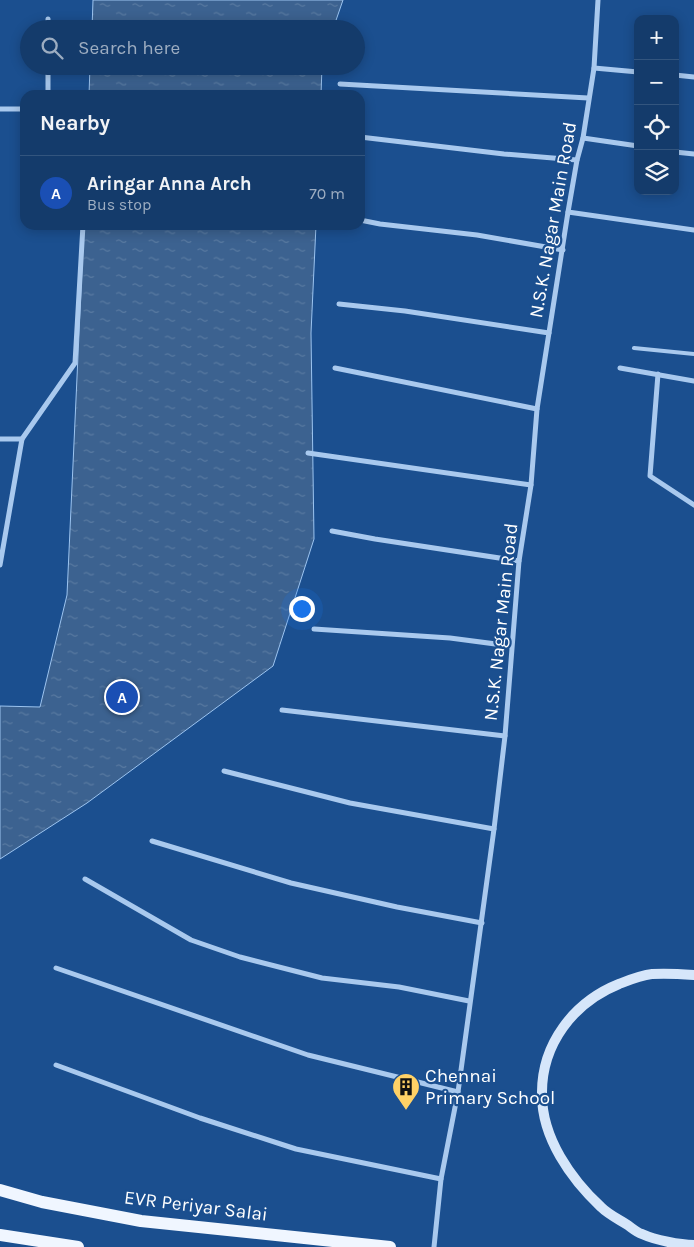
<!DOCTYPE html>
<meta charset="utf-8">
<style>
body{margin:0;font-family:Karla,sans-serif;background:#1d4271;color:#f1f3f6}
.controls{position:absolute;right:15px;top:15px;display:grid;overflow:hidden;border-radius:10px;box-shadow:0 2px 12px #0003}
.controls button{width:45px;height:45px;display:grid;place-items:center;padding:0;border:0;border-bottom:1px solid #33557e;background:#143b6b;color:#f1f3f6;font:25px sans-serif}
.you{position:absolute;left:301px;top:608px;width:18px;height:18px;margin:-12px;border:4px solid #fff;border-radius:50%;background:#1a73e8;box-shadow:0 0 0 8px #1a73e833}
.badge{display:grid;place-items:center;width:32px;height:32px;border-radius:50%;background:#ffd166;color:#fff;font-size:16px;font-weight:700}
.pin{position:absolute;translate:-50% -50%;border:2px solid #fff;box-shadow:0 1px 5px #0006}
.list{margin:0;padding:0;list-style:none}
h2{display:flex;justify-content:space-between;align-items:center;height:65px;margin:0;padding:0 20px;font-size:21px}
h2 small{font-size:16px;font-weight:400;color:#9dadc1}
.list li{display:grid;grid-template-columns:32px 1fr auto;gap:15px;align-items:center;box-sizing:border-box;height:75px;padding:0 20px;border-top:1px solid #33557e}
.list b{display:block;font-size:19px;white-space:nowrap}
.list p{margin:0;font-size:16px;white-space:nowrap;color:#9dadc1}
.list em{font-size:16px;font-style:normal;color:#9dadc1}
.icon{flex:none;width:28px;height:28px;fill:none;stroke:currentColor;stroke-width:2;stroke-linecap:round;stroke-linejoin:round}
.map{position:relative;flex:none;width:694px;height:1247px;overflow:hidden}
.search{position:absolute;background:#143b6b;box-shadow:0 2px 12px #0003;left:20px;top:20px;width:345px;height:55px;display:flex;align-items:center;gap:12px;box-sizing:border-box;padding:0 18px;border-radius:28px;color:#9dadc1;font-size:19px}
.panel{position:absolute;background:#143b6b;box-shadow:0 2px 12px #0003;left:20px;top:90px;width:345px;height:140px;border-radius:15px}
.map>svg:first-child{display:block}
</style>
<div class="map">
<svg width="694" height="1247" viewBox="0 0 694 1247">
<defs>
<pattern id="water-ripples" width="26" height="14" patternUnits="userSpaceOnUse" patternTransform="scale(1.25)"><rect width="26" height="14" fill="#3c6290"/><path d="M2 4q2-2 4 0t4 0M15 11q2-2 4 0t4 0" fill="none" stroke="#597aa1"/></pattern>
</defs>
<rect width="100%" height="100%" fill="#1b4f8f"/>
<g fill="url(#water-ripples)" stroke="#9cc4f0">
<polygon points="93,0 343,0 333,29 92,29"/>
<polygon points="90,66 322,66 321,95 89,95"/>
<polygon points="84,225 316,225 311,333 314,539 273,666 87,803 0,859 0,706 40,707 67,595"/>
</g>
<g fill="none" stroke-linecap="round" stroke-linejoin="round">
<polyline stroke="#a9c9ee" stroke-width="4" points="634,348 694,354"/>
<g stroke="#a9c9ee" stroke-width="5">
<polyline points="48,29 48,19"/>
<polyline points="594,68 638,72"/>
<polyline points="675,75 694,77"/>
<polyline points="340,84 588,98"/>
<polyline points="48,95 48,66"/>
<polyline points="0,109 25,109"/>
<polyline points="360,137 504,154 577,160"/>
<polyline points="583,138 638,146"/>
<polyline points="675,152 694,154"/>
<polyline points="568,212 694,230"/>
<polyline points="360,220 380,224 477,235 563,250"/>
<polyline points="339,304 405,311 549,333"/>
<polyline points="335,368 537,409"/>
<polyline points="620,368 694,381"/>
<polyline points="658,374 650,476 694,505"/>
<polyline points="0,439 22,439"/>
<polyline points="308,453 531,485"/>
<polyline points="332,531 375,539 519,561"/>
<polyline points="0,565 22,439 75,363 83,225"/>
<polyline points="314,629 450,638 511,646"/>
<polyline points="282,710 505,736"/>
<polyline points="224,771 350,803 494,829"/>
<polyline points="152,841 291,883 397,907 482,923"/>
<polyline points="85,879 191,940 240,957 322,978 399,987 469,1001"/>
<polyline points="56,968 308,1055 458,1092"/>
<polyline points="56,1065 200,1118 296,1149 441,1179"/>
<polyline points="434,1247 441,1179 458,1092 494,829 505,736 519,561 531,485 537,409 568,212 577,160 583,138 594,68 598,0"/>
</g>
<path stroke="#d6e6fa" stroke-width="10" d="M 694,975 C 681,974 666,973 652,974 C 641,975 629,980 619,984 C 574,1002 541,1044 542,1095 C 542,1138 571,1179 601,1207 C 608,1214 618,1219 626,1224 C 631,1227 636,1232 642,1234 C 655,1240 680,1245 694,1245"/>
<g stroke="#f0f6ff" stroke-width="12">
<polyline points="0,1190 42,1202 141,1221 390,1247"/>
<polyline points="0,1235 78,1247"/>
</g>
</g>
<defs>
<symbol id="building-pin" viewBox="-11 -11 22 30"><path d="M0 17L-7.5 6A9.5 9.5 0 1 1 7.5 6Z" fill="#ffd166" stroke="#1b4f8f"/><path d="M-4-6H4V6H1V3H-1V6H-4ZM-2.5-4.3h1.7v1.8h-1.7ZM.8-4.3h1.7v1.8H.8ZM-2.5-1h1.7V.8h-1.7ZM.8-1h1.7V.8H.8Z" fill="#111"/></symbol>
</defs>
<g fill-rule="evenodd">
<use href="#building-pin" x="390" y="1071" width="32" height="43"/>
</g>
<g text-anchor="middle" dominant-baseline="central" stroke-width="4.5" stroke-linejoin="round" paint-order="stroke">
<g font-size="19" fill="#fff" stroke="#1b4f8f">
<text transform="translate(553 220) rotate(-80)">N.S.K. Nagar Main Road</text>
<text transform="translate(501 622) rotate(-84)">N.S.K. Nagar Main Road</text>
<text transform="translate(196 1206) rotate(7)">EVR Periyar Salai</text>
</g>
<g font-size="19" fill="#fff" stroke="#1b4f8f" text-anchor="start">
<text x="425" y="1076">Chennai<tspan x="425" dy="22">Primary School</tspan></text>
</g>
</g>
</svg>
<div class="controls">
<button>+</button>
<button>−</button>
<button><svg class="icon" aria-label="locate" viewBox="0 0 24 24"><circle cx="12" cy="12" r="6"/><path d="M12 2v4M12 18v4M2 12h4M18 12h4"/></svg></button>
<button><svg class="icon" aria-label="layers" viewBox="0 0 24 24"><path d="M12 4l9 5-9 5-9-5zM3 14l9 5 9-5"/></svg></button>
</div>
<div class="you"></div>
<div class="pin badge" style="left:122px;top:697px;background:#1a4fb4">A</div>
<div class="search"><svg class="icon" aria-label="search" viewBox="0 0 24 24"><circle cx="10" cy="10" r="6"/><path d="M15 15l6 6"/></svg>Search here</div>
<section class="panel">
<h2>Nearby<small></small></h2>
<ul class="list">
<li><span class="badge" style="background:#1a4fb4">A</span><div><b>Aringar Anna Arch</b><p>Bus stop</p></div><em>70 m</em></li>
</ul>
</section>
</div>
